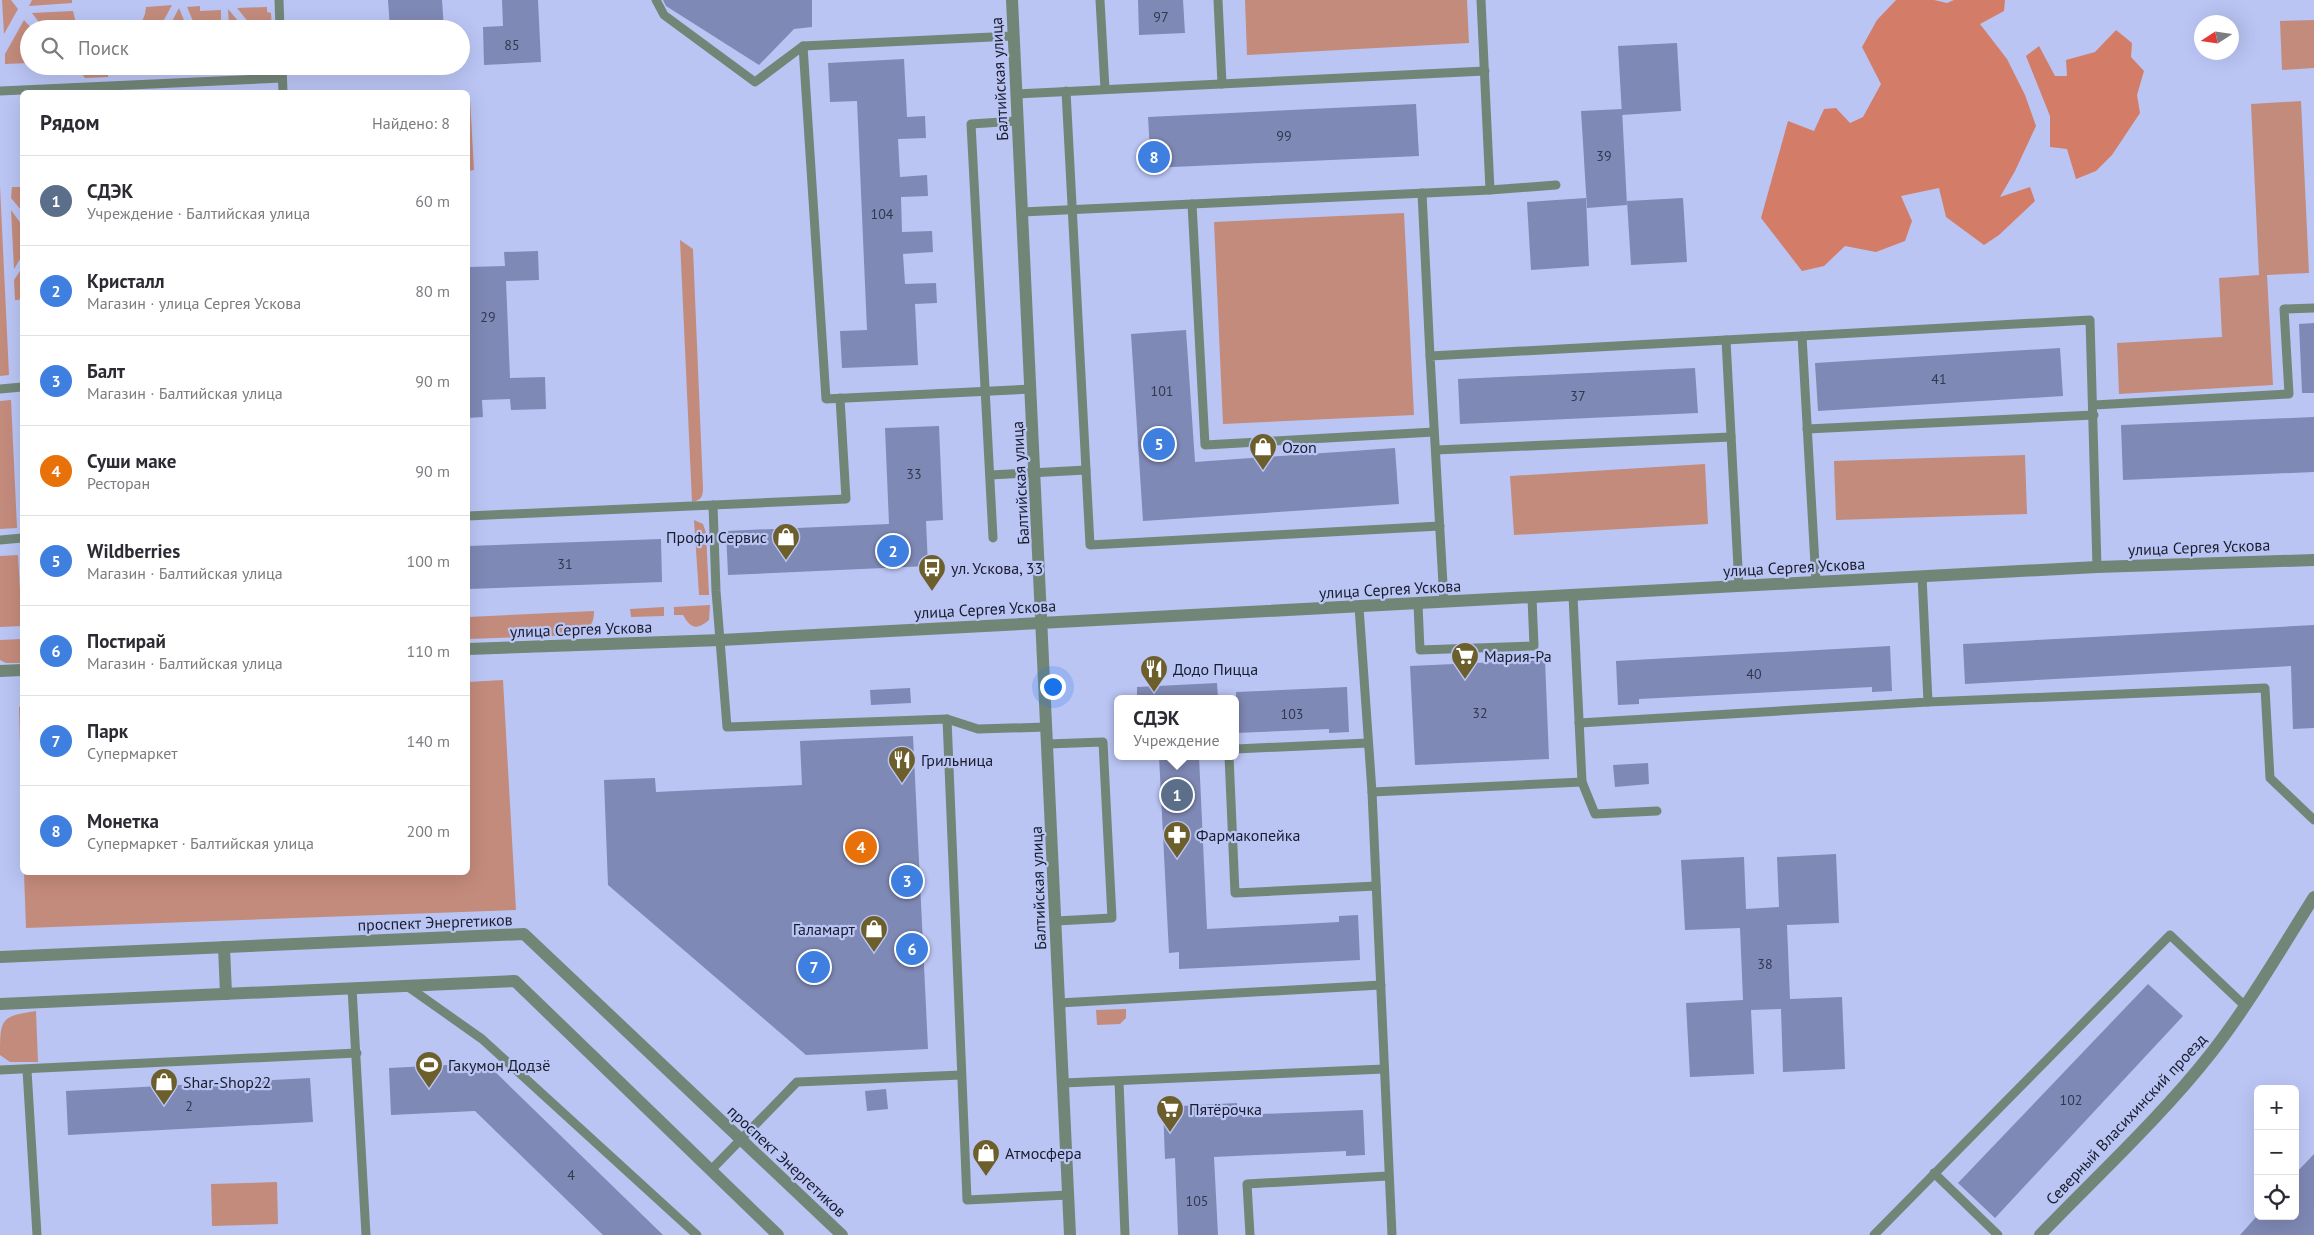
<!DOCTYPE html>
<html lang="ru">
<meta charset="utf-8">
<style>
body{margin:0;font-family:"PT Sans",sans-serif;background:#f2f2f3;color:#2b2b33}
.controls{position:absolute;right:15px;bottom:15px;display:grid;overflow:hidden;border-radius:8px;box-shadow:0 5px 20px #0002}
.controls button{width:45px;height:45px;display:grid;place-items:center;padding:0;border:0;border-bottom:1px solid #e1e1e2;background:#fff;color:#2b2b33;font:25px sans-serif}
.compass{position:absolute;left:2194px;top:15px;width:45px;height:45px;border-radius:50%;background:#fff;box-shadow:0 5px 20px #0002;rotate:258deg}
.you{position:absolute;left:1052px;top:686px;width:18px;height:18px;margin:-12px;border:4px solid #fff;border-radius:50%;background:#1a73e8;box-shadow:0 0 0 8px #1a73e833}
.badge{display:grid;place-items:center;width:32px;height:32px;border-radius:50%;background:#111827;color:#fff;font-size:16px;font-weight:700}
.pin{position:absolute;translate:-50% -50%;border:2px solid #fff;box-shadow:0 1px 5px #0006}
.popup{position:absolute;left:1114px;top:695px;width:125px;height:65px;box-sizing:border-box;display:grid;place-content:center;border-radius:8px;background:#fff;filter:drop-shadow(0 1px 4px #0005);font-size:16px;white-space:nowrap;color:#7c7c81}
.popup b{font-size:19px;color:#2b2b33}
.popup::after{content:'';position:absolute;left:50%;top:100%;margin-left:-10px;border:10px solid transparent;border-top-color:#fff}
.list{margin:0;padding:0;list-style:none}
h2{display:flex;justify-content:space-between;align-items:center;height:65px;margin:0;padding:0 20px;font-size:21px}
h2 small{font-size:16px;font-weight:400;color:#7c7c81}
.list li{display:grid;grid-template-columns:32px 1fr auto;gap:15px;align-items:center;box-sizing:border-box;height:90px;padding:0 20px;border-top:1px solid #e1e1e2}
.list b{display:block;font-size:19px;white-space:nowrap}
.list p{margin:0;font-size:16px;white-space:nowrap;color:#7c7c81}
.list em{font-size:16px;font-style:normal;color:#7c7c81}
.icon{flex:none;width:28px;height:28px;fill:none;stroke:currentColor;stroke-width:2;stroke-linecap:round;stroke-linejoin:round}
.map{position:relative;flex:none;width:2314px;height:1235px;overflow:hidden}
.search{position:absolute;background:#fff;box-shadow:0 5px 20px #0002;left:20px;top:20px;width:450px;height:55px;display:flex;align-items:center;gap:12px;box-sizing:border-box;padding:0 18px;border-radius:28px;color:#7c7c81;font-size:19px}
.panel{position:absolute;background:#fff;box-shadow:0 5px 20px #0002;left:20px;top:90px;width:450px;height:785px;border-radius:8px}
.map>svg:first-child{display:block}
</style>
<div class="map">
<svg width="2314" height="1235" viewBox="0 0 2314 1235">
<rect width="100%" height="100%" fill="#bac5f4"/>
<g fill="#c38b7c">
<polygon points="2,0 11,0 18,9 4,34"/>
<polygon points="32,0 72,0 72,3 29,6"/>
<polygon points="1245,0 1467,0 1469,43 1247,55"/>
<polygon points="172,5 159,29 139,29 145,14 146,7"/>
<polygon points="200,6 200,11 221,10 221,27 196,28 187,7"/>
<polygon points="267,7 267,12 271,13 272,29 254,29 237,8"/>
<polygon points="179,8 187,28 168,29"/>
<polygon points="228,9 245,29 229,29"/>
<polygon points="73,11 76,23 81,29 44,29 32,13"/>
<polygon points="24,20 32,29 29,29 29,63 5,64 5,54"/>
<polygon points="2314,20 2314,68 2282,70 2280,21"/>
<polygon points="232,66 271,66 272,69 237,71"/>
<polygon points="108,67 108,77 85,78 77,68"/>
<polygon points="468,98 470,98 474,170 468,171"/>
<polygon points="2301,101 2309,273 2267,275 2273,385 2119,394 2117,343 2222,337 2219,278 2259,275 2251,104"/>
<polygon points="0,186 9,375 0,376"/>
<polygon points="12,187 22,187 22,211 11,198"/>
<polygon points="11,210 22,225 22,256 14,269"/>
<polygon points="1404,213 1414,415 1223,424 1214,222"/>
<path d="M 680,240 L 693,249 L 703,488 C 703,497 701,500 692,502 Z"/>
<polygon points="22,268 22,295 19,300 15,300 14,280"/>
<polygon points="11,400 17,528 0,529 0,401"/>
<polygon points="2025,455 2027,514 1836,520 1834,461"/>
<polygon points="1705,464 1708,524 1514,535 1510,476"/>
<polygon points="694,520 703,524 706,533 709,595 699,595"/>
<polygon points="18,555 22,626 0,627 0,556"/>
<path d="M 710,605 L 709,620 C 697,630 691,629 683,615 L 674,615 L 674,607 Z"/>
<polygon points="664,607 664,616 631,617 630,609"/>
<path d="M 594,611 C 594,623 590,627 582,635 L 468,639 L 468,617 Z"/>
<polygon points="22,639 22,663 6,663 0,660 0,640"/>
<polygon points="503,680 516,910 26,928 24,873 468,872 468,682"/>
<polygon points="22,706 22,823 19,707"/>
<polygon points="1126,1009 1126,1018 1120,1024 1097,1025 1096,1010"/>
<path d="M 36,1011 L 38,1062 L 10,1062 L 0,1055 C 0,1020 0,1016 36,1011 Z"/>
<polygon points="277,1182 278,1224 212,1226 211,1184"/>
</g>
<g fill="#d37d68">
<polygon points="1896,0 1934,0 1947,3 1954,0 2005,0 2004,11 1980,24 2007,59 2025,95 2036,126 2015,171 2000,197 2030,187 2035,201 1999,235 1984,245 1946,217 1939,188 1901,196 1912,221 1905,241 1876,252 1845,246 1824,266 1802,271 1761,218 1788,121 1814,131 1824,109 1836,108 1850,123 1863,117 1881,84 1862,47 1877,20"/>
<polygon points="2116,30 2132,43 2131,57 2144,71 2137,95 2140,113 2112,155 2096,171 2076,179 2067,149 2050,147 2050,116 2026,56 2039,46 2055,76 2067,76 2066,60 2095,52"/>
</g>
<g fill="#7f89b5">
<polygon points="388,0 442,0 444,29 390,29"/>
<polygon points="502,0 538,0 541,62 484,65 483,27 503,26"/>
<polygon points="663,0 812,0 812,27 794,29 759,65 666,6"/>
<polygon points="1138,0 1183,0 1185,33 1139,35"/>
<polygon points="1677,43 1681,111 1622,115 1618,46"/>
<polygon points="904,59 907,117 925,116 926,138 898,139 900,177 927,175 928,196 901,197 902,232 932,231 933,252 903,254 905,284 936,283 937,303 915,304 918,365 842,368 840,331 867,330 857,101 830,102 828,63"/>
<polygon points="1416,104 1419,156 1151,168 1148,117"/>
<polygon points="1622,109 1627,205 1587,208 1581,111"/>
<polygon points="1586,198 1589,266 1531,270 1527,202"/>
<polygon points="1683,198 1687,262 1631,265 1627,201"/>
<polygon points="538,251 539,280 506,281 510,378 545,377 546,409 511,410 510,399 482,400 483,417 468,418 468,267 505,266 504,252"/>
<polygon points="2314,323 2314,393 2302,393 2299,324"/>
<polygon points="1186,330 1195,462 1395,448 1399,504 1143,521 1131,334"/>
<polygon points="2060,348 2063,396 1818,411 1815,363"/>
<polygon points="1695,368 1698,413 1460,424 1458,379"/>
<polygon points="2314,417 2314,472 2123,480 2121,425"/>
<polygon points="939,426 943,520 926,521 928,566 728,575 726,531 889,524 885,428"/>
<polygon points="661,539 662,582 468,589 468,546"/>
<polygon points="2314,625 2314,728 2293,729 2291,666 1965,684 1963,644"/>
<polygon points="1890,646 1892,691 1872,692 1872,687 1639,699 1639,704 1618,705 1616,661"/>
<polygon points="1545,660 1549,759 1415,765 1410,666"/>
<polygon points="1217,683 1218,699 1137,699 1137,687"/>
<polygon points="1347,687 1349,732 1329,733 1329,729 1236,733 1236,692"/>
<polygon points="910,688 911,703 871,705 870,690"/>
<polygon points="913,736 928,1049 806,1055 608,885 604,780 655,778 656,792 802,785 800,741"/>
<polygon points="1159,756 1199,756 1207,929 1339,922 1339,916 1358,915 1360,960 1179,969 1179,952 1169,953"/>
<polygon points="1648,763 1649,784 1615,787 1613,765"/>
<polygon points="1836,854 1839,923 1787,925 1790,999 1842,997 1845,1069 1783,1072 1781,1009 1751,1010 1754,1074 1690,1077 1686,1003 1743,1000 1740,928 1685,930 1681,860 1744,857 1746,909 1779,907 1777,857"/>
<polygon points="2148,984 2183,1016 1995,1218 1958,1183"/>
<polygon points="486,1063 663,1235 603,1235 475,1111 391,1115 389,1068"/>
<polygon points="310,1078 313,1122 68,1135 66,1091"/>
<polygon points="886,1089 888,1109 867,1111 865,1091"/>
<polygon points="1237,1103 1237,1115 1363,1110 1365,1155 1346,1156 1346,1151 1214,1157 1218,1235 1178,1235 1175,1158 1165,1159 1163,1107"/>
<polygon points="2314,1154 2314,1235 2240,1235 2257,1216 2295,1216 2295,1174"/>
</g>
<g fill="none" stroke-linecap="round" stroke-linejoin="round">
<g stroke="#728678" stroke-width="9">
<polyline points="279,0 280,29"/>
<polyline points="656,0 664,15 755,82 803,46 1013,36"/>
<polyline points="1100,0 1105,89"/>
<polyline points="1218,0 1222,84"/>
<polyline points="803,46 826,399 1031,389"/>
<polyline points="282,66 283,92"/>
<polyline points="0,91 282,78"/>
<polyline points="1016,94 1485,71"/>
<polyline points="1490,190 1556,185"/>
<polyline points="1422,193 1430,356"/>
<polyline points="1192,204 1205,445 1434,432"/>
<polyline points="1022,212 1490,190 1481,0"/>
<polyline points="1802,336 1816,582"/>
<polyline points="1726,340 2090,320 2097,567"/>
<polyline points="0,389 22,387"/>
<polyline points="2094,405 2289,394 2284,309 2314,308"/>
<polyline points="1807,429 2094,415"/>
<polyline points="1436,450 1731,437"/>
<polyline points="1086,470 1090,545 1440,526"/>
<polyline points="990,475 1086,470 1066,91"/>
<polyline points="713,505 716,591 727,727 947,719 978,729 1047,727"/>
<polyline points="468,516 846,499 840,398"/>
<polyline points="993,538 971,124 1017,121"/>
<polyline points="0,540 22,538"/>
<polyline points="1444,602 1430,356 1726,340 1739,587"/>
<polyline points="1418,604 1420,650 1534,646 1532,598"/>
<polyline points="1359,607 1372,792 1392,1235"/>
<polyline points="1928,702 2265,688 2270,778 2314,820"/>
<polyline points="947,719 967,1200 1069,1195"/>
<polyline points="1579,723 1928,702 1922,576"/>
<polyline points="1048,744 1103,742 1112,918 1056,921"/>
<polyline points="1236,749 1368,743"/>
<polyline points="1229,756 1235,893 1376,886"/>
<polyline points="1582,782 1595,814 1657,811"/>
<polyline points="1372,792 1582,782 1573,596"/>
<polyline points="407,986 482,1039 697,1235"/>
<polyline points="352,988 366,1235"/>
<polyline points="1059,1003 1381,985"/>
<polyline points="0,1070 357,1053"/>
<polyline points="27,1070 37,1235"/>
<polyline points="1119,1081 1125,1235"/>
<polyline points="1063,1083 1384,1069"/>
<polyline points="711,1170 797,1082 961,1075"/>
<polyline points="1934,1173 1998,1235"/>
<polyline points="1250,1235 1247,1184 1388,1176"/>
<polyline points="1874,1235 2170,935 2245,1006"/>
</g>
<g stroke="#728678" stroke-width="12">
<polyline points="1012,0 1070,1235"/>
<polyline points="468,649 721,640 2097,567 2314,560"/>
<polyline points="0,671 22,670"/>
<polyline points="224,947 226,994"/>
<polyline points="0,957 524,934 842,1235"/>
<polyline points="0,1004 515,981 778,1235"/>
<path d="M 2040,1235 C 2097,1176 2162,1116 2212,1052 C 2250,1003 2281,949 2314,897"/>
</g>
</g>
<defs>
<symbol id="shop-pin" viewBox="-11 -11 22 30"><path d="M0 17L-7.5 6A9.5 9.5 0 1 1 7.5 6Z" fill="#6c5f2c" stroke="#bac5f4"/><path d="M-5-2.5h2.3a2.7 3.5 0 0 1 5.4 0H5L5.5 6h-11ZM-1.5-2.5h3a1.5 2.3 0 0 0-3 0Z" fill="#fff"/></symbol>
<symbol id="bus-pin" viewBox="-11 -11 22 30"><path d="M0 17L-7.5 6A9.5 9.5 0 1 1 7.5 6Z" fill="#6c5f2c" stroke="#bac5f4"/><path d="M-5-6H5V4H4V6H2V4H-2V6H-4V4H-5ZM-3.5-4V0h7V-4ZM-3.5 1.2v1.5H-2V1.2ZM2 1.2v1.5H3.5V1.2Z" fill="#fff"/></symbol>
<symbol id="supermarket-pin" viewBox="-11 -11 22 30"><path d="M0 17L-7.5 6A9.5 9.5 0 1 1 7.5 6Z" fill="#6c5f2c" stroke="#bac5f4"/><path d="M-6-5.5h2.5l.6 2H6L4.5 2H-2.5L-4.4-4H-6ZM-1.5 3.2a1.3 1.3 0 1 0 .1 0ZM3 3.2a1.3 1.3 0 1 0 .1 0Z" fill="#fff"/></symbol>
<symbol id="restaurant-pin" viewBox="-11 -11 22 30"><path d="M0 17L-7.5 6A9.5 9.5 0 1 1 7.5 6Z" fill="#6c5f2c" stroke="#bac5f4"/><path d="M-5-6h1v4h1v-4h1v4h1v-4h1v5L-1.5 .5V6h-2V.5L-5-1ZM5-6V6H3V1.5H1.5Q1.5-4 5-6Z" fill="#fff"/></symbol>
<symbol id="pharmacy-pin" viewBox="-11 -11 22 30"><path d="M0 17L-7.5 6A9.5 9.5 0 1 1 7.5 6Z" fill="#6c5f2c" stroke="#bac5f4"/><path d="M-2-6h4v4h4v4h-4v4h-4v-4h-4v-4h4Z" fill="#fff"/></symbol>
<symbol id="stadium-pin" viewBox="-11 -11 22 30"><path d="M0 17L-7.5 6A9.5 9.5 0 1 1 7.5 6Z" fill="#6c5f2c" stroke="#bac5f4"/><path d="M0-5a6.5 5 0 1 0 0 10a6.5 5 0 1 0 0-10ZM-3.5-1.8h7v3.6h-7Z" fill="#fff"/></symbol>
</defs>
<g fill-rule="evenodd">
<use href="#shop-pin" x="1247" y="431" width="32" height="43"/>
<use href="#shop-pin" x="770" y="521" width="32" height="43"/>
<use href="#bus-pin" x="916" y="552" width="32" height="43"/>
<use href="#supermarket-pin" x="1449" y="640" width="32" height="43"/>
<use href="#restaurant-pin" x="1138" y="653" width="32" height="43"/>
<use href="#restaurant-pin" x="886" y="744" width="32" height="43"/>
<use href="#pharmacy-pin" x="1161" y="819" width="32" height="43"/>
<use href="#shop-pin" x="858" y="913" width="32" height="43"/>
<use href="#stadium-pin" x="413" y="1049" width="32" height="43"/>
<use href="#shop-pin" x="148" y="1066" width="32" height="43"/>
<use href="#supermarket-pin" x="1154" y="1093" width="32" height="43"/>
<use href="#shop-pin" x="970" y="1137" width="32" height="43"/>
</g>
<g text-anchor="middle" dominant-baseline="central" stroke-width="4.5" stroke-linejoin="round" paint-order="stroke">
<g font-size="14" fill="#323850">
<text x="1161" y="17">97</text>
<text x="512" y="45">85</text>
<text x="1284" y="136">99</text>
<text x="1604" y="156">39</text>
<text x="882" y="214">104</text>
<text x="488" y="317">29</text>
<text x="1939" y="379">41</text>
<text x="1162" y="391">101</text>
<text x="1578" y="396">37</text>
<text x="914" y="474">33</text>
<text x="565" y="564">31</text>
<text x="1754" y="674">40</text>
<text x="1480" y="713">32</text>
<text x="1292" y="714">103</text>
<text x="1765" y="964">38</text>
<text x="2071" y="1100">102</text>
<text x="189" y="1106">2</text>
<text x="571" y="1175">4</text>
<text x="1197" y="1201">105</text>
</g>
<g font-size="16" fill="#191d2e" stroke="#bac5f4">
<text transform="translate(999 79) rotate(-93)">Балтийская улица</text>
<text transform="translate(1020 483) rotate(-93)">Балтийская улица</text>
<text transform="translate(2199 547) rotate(-2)">улица Сергея Ускова</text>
<text transform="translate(1794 567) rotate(-3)">улица Сергея Ускова</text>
<text transform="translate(1390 589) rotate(-3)">улица Сергея Ускова</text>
<text transform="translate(985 609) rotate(-3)">улица Сергея Ускова</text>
<text transform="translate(581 629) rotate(-2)">улица Сергея Ускова</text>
<text transform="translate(1038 888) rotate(-92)">Балтийская улица</text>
<text transform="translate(435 922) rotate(-2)">проспект Энергетиков</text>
<text transform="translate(2126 1119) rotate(-47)">Северный Власихинский проезд</text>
<text transform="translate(787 1161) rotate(43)">проспект Энергетиков</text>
</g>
<g font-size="16" fill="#191d2e" stroke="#bac5f4" text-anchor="start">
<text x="1282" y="447">Ozon</text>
<text x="767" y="537" text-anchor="end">Профи Сервис</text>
<text x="951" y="568">ул. Ускова, 33</text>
<text x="1484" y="656">Мария-Ра</text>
<text x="1173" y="669">Додо Пицца</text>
<text x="921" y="760">Грильница</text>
<text x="1196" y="835">Фармакопейка</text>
<text x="855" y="929" text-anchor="end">Галамарт</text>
<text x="448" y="1065">Гакумон Додзё</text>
<text x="183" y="1082">Shar-Shop22</text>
<text x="1189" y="1109">Пятёрочка</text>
<text x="1005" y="1153">Атмосфера</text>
</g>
</g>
</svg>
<div class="controls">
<button>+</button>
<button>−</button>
<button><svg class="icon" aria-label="locate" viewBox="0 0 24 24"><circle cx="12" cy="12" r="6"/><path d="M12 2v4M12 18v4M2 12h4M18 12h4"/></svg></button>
</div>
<svg class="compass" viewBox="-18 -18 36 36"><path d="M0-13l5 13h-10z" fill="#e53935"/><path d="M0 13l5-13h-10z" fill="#7c7c81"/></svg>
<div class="you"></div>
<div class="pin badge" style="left:1177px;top:795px;background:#5c6f8a">1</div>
<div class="popup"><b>СДЭК</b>Учреждение</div>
<div class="pin badge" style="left:893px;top:551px;background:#3f7fe0">2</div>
<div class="pin badge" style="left:907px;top:881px;background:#3f7fe0">3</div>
<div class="pin badge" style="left:861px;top:847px;background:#e8710a">4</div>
<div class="pin badge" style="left:1159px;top:444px;background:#3f7fe0">5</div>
<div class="pin badge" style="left:912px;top:949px;background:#3f7fe0">6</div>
<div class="pin badge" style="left:814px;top:967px;background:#3f7fe0">7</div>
<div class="pin badge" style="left:1154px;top:157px;background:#3f7fe0">8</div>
<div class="search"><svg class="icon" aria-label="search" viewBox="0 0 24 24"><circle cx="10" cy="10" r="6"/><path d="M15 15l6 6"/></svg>Поиск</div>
<section class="panel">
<h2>Рядом<small>Найдено: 8</small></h2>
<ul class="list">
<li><span class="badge" style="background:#5c6f8a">1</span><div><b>СДЭК</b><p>Учреждение · Балтийская улица</p></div><em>60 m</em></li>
<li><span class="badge" style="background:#3f7fe0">2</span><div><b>Кристалл</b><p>Магазин · улица Сергея Ускова</p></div><em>80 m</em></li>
<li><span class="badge" style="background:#3f7fe0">3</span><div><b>Балт</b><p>Магазин · Балтийская улица</p></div><em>90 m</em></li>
<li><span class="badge" style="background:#e8710a">4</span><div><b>Суши маке</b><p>Ресторан</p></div><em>90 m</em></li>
<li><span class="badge" style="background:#3f7fe0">5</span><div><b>Wildberries</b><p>Магазин · Балтийская улица</p></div><em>100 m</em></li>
<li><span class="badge" style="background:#3f7fe0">6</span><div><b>Постирай</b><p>Магазин · Балтийская улица</p></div><em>110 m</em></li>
<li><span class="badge" style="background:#3f7fe0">7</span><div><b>Парк</b><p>Супермаркет</p></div><em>140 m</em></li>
<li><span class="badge" style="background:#3f7fe0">8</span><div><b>Монетка</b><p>Супермаркет · Балтийская улица</p></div><em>200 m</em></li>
</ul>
</section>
</div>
